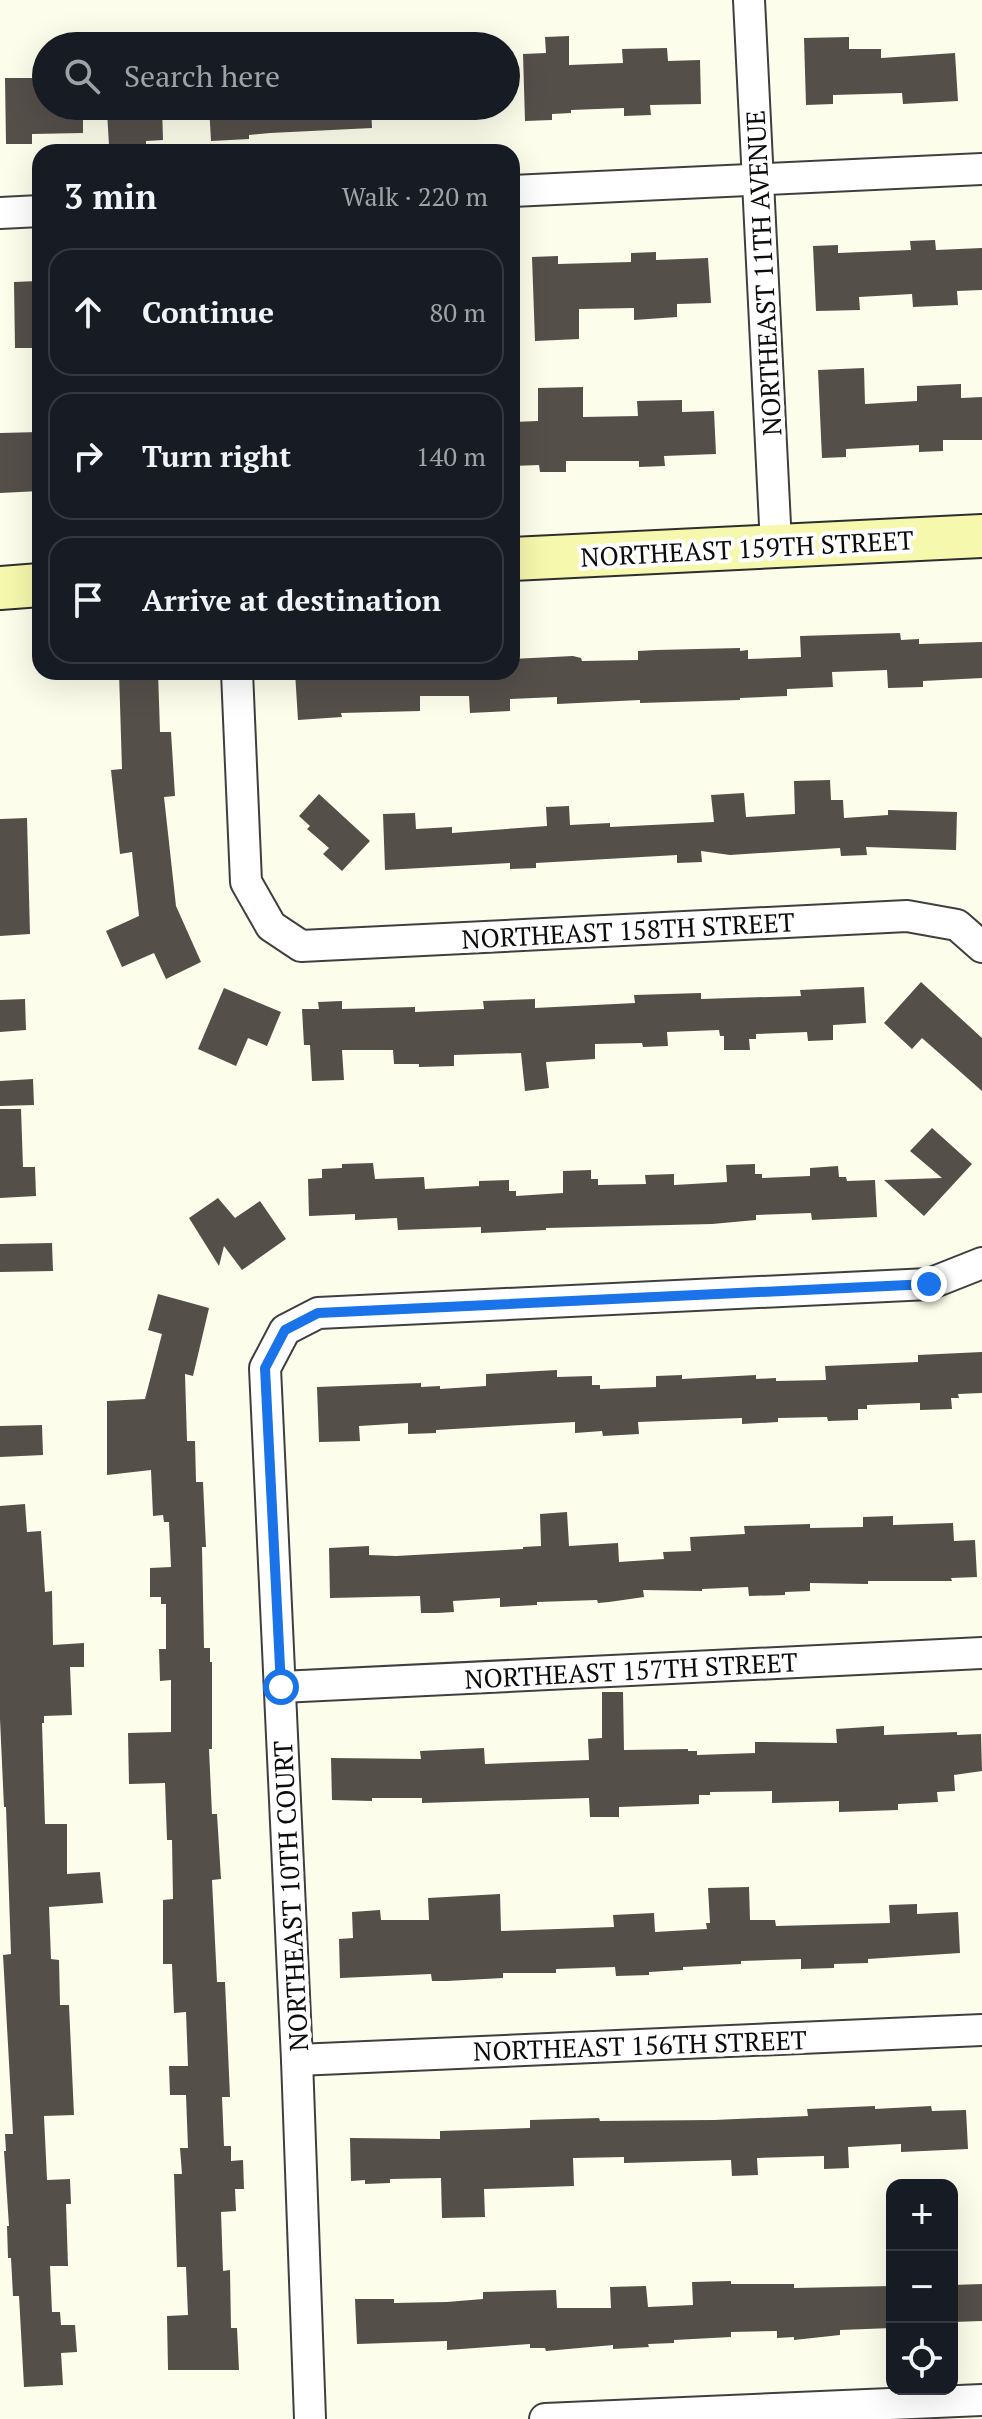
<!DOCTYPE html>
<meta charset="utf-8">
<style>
body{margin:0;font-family:"PT Serif",serif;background:#20242c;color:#f1f3f6}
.controls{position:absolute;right:24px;bottom:24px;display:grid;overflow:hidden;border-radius:16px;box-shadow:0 8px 32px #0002}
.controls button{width:72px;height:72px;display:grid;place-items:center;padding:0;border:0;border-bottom:2px solid #363941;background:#171b24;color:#f1f3f6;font:40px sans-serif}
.stop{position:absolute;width:24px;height:24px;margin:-18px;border:6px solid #1a73e8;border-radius:50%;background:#fff}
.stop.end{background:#1a73e8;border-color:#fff;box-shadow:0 2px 8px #0008}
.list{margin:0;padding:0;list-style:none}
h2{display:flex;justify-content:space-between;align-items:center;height:104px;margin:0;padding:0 32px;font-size:34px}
h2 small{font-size:26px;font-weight:400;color:#9ea1a6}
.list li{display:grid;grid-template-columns:52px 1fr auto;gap:24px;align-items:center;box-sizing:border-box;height:128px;margin:0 16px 16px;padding:0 16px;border:2px solid #363941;border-radius:24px}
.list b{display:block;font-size:30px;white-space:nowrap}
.list em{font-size:26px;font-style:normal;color:#9ea1a6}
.icon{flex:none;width:44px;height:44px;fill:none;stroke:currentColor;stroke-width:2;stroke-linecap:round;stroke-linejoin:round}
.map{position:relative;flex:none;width:982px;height:2419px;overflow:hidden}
.search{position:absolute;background:#171b24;box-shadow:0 8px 32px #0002;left:32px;top:32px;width:488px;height:88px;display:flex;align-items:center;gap:20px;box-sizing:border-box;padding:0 28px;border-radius:44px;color:#9ea1a6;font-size:30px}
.panel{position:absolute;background:#171b24;box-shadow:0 8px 32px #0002;left:32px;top:144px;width:488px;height:536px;border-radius:24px}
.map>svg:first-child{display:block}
</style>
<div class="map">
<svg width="982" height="2419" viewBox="0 0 982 2419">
<rect width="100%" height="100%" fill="#fdfdec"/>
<g fill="#544f49">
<polygon points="569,36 569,65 623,63 622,49 667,48 668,61 700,60 701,104 650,105 651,115 624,116 624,108 571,110 571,113 552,114 552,120 525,121 523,54 546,53 545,37"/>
<polygon points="849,37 849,49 881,49 881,58 955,53 958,101 903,104 902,93 833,95 833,104 806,105 804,38"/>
<polygon points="5,78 46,78 46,106 83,106 83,133 32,134 32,144 6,144"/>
<polygon points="129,106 162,106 163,140 146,141 146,144 109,145 107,112 130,111"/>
<polygon points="209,106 371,106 372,128 270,133 249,135 249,139 211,141"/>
<polygon points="935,240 936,250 982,248 982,290 957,291 958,305 913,307 912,294 859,297 860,310 816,311 813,246 838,245 838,253 911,250 910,241"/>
<polygon points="656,252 656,260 708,258 711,303 677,304 677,317 634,320 634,308 579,309 579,339 535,341 532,257 558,256 558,264 631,262 631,253"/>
<polygon points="38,281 40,348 15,348 14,282"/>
<polygon points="864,368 865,404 917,401 917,386 961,384 961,398 982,397 982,440 943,440 943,451 919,452 919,445 846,449 846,457 822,458 818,370"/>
<polygon points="583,387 583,417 638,416 637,401 682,400 682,412 714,411 716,454 664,456 665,466 639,467 639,461 566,461 566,472 540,472 539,465 512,466 512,422 538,421 538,388"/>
<polygon points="40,432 40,491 0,493 0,433"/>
<polygon points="900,633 901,640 919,639 919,644 982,642 982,678 923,681 923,687 888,688 887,670 832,672 833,687 787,689 787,696 740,698 740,700 640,703 640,700 557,704 557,697 510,699 510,711 470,713 469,696 420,696 420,711 341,713 342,717 298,720 295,672 512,672 512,659 573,656 581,658 582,661 638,660 638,651 656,650 740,648 740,651 748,650 748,659 801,657 800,636"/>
<polygon points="119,672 158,672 160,732 171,732 175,796 164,797 176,906 201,962 166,979 154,953 122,967 106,931 139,916 132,852 120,854 111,770 122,769"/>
<polygon points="830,780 831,800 843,800 844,818 888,815 888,810 957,812 956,850 866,847 867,855 841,856 840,848 730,855 701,851 702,862 677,863 677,855 536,863 536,868 510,869 510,863 385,870 383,814 415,813 416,829 452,827 452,833 547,826 546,807 569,806 570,825 610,823 610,827 714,822 711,795 744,793 746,817 795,814 794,781"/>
<polygon points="319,794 370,841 342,871 323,854 329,848 307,829 310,826 299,816"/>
<polygon points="27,818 30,934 0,936 0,819"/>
<polygon points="921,982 982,1038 982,1091 922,1038 912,1049 884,1023"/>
<polygon points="864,987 866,1023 833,1025 833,1040 808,1041 807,1032 756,1034 756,1039 749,1039 750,1050 724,1050 724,1036 720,1036 719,1030 667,1032 668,1046 643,1047 642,1043 595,1044 595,1059 546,1062 549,1088 525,1091 521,1053 454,1055 454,1066 419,1067 419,1064 394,1064 393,1050 342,1050 344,1080 312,1081 310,1045 304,1045 302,1009 319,1009 318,1002 342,1001 342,1009 415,1007 415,1012 484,1009 483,1001 535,999 535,1008 635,1003 634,995 701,993 701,999 801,996 800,990"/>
<polygon points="224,988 281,1012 267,1046 248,1038 236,1066 198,1049"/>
<polygon points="25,999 26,1030 0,1032 0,1000"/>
<polygon points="33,1079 34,1105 0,1106 0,1081"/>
<polygon points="0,1109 21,1109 23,1167 35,1167 36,1196 0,1198"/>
<polygon points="932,1128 972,1164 924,1216 884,1180 942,1178 910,1151"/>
<polygon points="373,1163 375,1179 424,1177 425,1189 479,1186 479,1181 509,1180 509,1191 516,1191 516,1196 563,1193 563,1171 591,1170 591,1179 598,1179 598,1185 646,1184 645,1175 674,1174 674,1185 727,1182 726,1165 755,1164 755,1174 762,1174 762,1178 810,1176 810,1168 838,1166 839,1177 846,1177 847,1181 875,1180 877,1217 812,1220 811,1213 756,1215 756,1220 712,1224 546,1228 546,1230 481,1233 481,1227 398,1230 397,1218 355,1220 355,1214 309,1216 308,1179 322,1178 322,1169 342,1168 342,1164"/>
<polygon points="218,1198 235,1218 260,1201 286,1239 242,1270 224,1246 219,1266 189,1218"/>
<polygon points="52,1243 53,1271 0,1272 0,1244"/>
<polygon points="158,1294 209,1308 193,1376 185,1374 187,1441 195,1441 196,1482 203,1482 206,1547 202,1547 204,1648 210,1648 210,1662 212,1662 212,1749 209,1749 212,1814 217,1814 221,1879 212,1880 217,1982 225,1982 230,2097 222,2097 224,2146 231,2146 231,2161 243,2160 244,2189 235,2189 236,2211 221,2212 223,2271 230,2270 231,2328 237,2328 239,2370 168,2370 167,2316 188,2315 186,2267 177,2267 174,2174 182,2174 180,2148 188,2148 186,2095 170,2095 169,2066 188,2066 186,2012 174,2013 172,1964 163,1964 163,1900 173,1899 172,1840 167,1840 165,1783 129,1784 128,1733 171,1732 171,1680 160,1681 159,1649 166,1649 166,1604 161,1604 161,1597 150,1597 150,1568 171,1567 169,1522 164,1522 163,1515 153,1516 151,1470 107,1475 107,1401 145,1399 162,1334 148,1330"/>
<polygon points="982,1352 982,1393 958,1394 959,1398 951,1398 952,1409 920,1410 920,1403 867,1405 867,1409 858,1409 858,1420 828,1421 827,1417 778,1418 778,1422 742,1424 742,1418 638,1422 639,1434 603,1436 602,1431 575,1433 575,1422 436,1430 436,1433 408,1434 408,1423 359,1426 360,1441 319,1442 317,1387 421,1383 421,1387 440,1386 440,1389 486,1386 486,1374 557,1370 557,1377 592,1376 592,1385 600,1385 600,1389 656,1387 656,1376 682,1375 682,1379 756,1375 756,1379 776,1378 776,1381 826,1380 825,1366 918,1362 918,1355"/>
<polygon points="42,1425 43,1455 0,1457 0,1426"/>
<polygon points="25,1504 27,1532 41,1531 45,1592 52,1591 53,1645 84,1643 84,1667 70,1667 72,1715 44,1716 44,1723 42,1723 45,1824 67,1824 67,1874 100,1872 103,1903 49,1907 51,1959 59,1960 60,2005 69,2005 74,2115 44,2116 47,2180 70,2179 71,2204 66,2204 68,2266 50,2266 52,2312 60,2312 61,2325 75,2325 77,2352 61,2353 63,2385 24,2387 19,2296 13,2296 11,2258 8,2258 7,2226 9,2226 4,2151 6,2151 5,2134 13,2134 3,1955 11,1954 6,1807 4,1807 0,1719 0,1506"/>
<polygon points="567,1512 569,1546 618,1543 619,1562 664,1559 663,1552 691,1551 690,1537 745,1534 744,1526 810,1524 810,1528 863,1527 863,1517 893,1516 893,1525 953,1523 954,1541 975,1540 977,1577 951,1578 952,1581 868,1581 868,1584 810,1583 810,1591 785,1592 785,1595 749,1596 748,1587 702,1589 702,1591 643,1590 644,1597 609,1602 598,1603 597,1600 537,1602 537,1605 500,1607 500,1598 453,1601 454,1612 437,1613 421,1613 420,1596 330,1598 329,1548 369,1546 369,1555 396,1556 523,1549 523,1547 541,1546 540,1514"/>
<polygon points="602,1692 623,1692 624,1750 688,1749 688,1751 697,1751 697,1755 755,1753 755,1742 837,1743 836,1729 884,1726 884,1735 957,1732 957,1735 981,1734 982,1771 954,1775 955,1791 937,1792 938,1802 898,1804 898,1810 839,1812 839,1801 772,1803 772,1791 710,1792 710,1795 699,1795 699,1804 619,1807 619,1817 590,1817 589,1798 422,1803 422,1798 372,1798 372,1801 332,1800 331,1758 421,1759 420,1751 484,1748 485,1764 589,1760 588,1739 602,1738"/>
<polygon points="749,1887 750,1920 775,1920 776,1926 890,1923 889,1905 917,1904 917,1914 958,1912 960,1953 868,1959 868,1963 834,1964 834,1968 801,1969 801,1959 741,1961 741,1964 683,1967 683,1970 649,1972 649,1975 616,1976 615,1967 556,1969 556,1973 503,1973 503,1978 447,1981 432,1981 431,1974 340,1978 339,1939 353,1938 352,1912 380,1910 381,1920 429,1920 428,1898 500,1894 501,1931 614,1927 613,1915 654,1913 655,1932 707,1929 706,1923 710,1923 708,1888"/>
<polygon points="875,2106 875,2109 931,2106 932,2111 966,2110 968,2149 901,2152 901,2144 848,2147 849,2168 824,2169 824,2156 757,2158 758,2175 732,2176 731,2160 624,2163 624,2157 573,2158 574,2186 484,2189 485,2217 442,2218 441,2178 390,2179 390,2183 365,2184 365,2180 351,2181 350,2138 440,2139 440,2131 530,2128 530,2120 599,2118 600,2121 714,2120 808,2116 807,2109"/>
<polygon points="731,2281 731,2284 794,2284 794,2288 892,2286 892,2328 840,2330 840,2335 794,2340 794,2337 777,2338 777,2331 731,2332 731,2337 674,2340 674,2343 648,2344 649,2347 613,2349 613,2345 546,2351 545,2348 530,2348 530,2344 447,2350 447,2341 357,2344 355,2299 394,2299 394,2303 447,2302 483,2299 483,2292 556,2290 557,2308 611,2308 610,2287 646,2286 648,2307 693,2305 692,2282"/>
<polygon points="982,2284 982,2321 952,2322 952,2285"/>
</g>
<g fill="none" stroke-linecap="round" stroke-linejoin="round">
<defs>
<g id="street">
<polyline points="749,0 776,545"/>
<polyline points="512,191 982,169"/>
<polyline points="0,213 40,211"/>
<polyline points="237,672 246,882 271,926 301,946 907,916 957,925 982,947"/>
<polyline points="281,1687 982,1653"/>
<polyline points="297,2060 982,2030"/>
<polyline points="310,2419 297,2060 265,1368 285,1330 318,1313 929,1284 982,1263"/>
<polyline points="545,2419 982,2400"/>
</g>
<g id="secondary">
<polyline points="512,559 982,536"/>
<polyline points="0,588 40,585"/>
</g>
</defs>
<use href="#street" stroke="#3f3f3f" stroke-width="34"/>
<use href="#secondary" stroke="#2e2e2e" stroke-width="46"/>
<use href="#street" stroke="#fff" stroke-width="30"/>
<use href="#secondary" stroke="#f6f8ad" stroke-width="42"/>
</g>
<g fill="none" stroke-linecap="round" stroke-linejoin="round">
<polyline stroke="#1a73e8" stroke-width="10" points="281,1687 265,1368 285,1330 318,1313 929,1284"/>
</g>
<g text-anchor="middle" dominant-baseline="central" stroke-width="8" stroke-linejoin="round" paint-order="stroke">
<g font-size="26" fill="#0c0c0c" stroke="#fff">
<text transform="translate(763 273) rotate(-93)">NORTHEAST 11TH AVENUE</text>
<text transform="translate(747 548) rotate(-3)">NORTHEAST 159TH STREET</text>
<text transform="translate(628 930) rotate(-3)">NORTHEAST 158TH STREET</text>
<text transform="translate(631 1670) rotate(-3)">NORTHEAST 157TH STREET</text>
<text transform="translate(290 1896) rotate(-93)">NORTHEAST 10TH COURT</text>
<text transform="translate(640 2045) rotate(-2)">NORTHEAST 156TH STREET</text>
</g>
</g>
</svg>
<div class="controls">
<button>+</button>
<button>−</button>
<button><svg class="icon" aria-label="locate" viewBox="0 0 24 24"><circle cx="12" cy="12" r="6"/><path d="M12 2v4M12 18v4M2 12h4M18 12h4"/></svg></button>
</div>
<div class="stop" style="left:281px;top:1687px"></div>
<div class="stop end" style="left:929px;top:1284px"></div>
<div class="search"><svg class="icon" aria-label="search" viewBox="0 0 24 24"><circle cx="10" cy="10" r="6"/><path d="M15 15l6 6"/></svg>Search here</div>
<section class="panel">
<h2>3 min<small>Walk · 220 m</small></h2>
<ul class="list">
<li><svg class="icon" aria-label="ahead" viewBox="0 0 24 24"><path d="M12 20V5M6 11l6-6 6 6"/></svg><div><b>Continue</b></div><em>80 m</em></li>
<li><svg class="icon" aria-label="right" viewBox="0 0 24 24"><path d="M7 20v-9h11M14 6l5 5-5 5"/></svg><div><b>Turn right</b></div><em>140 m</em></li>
<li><svg class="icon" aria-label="arrive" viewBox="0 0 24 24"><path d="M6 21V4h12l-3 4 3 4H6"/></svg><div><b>Arrive at destination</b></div></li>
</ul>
</section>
</div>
